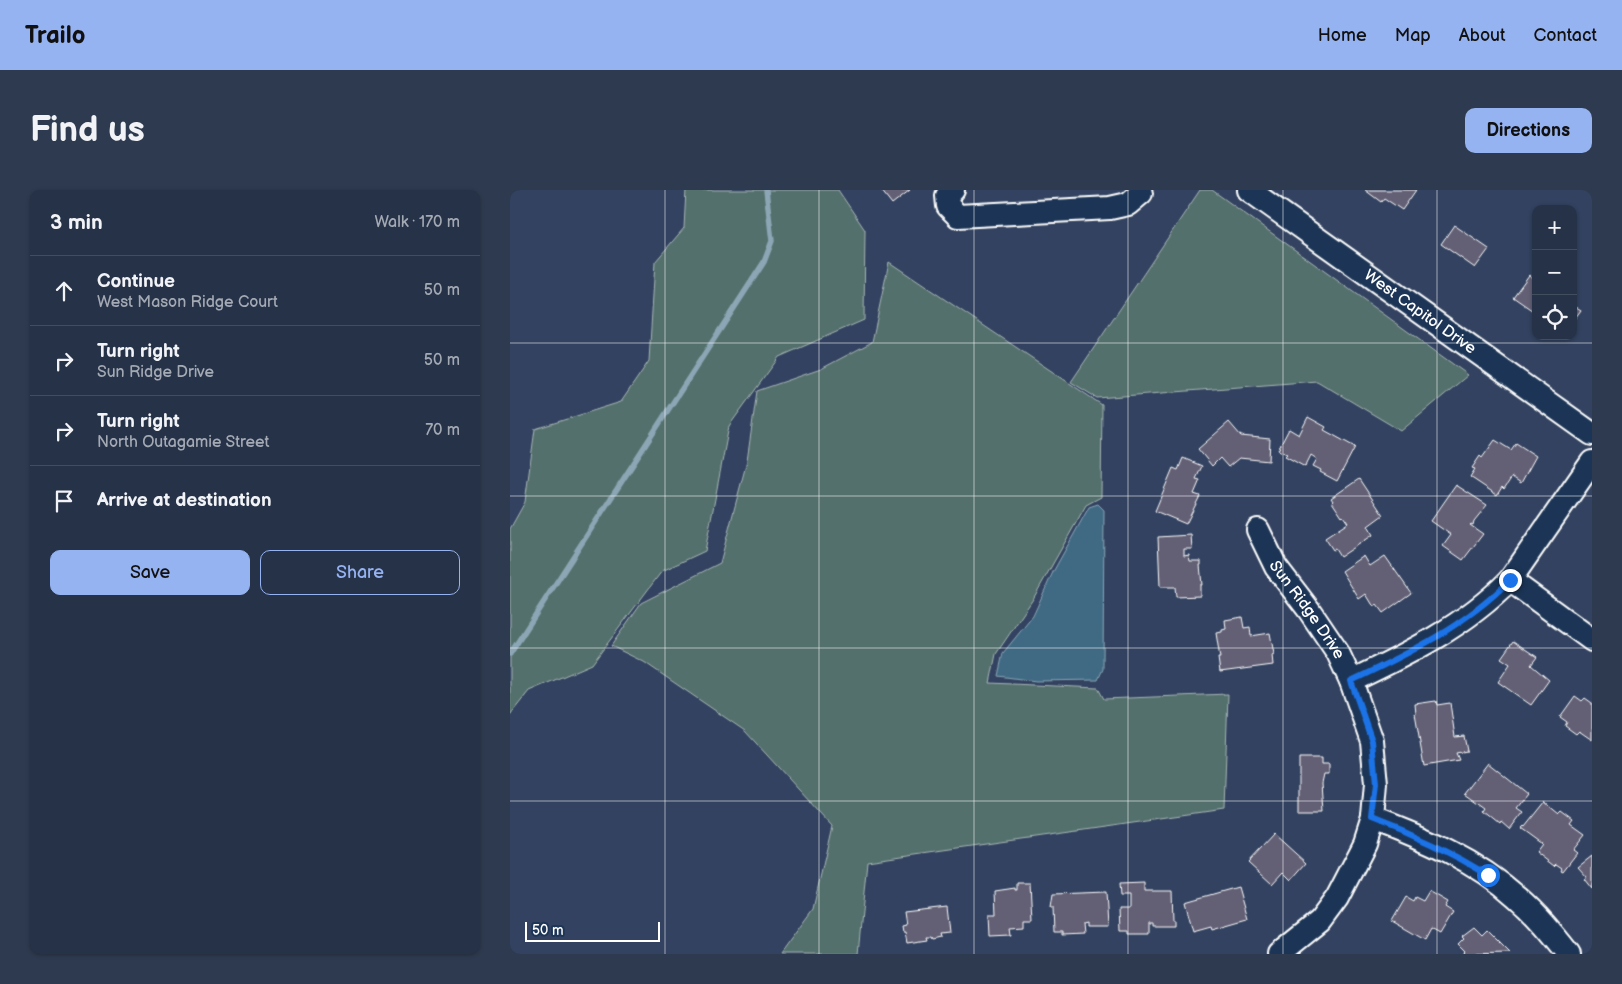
<!DOCTYPE html>
<meta charset="utf-8">
<style>
body{margin:0;font-family:"Balsamiq Sans",sans-serif;background:#2e3a4f;color:#f1f3f6}
.controls{position:absolute;right:15px;top:15px;display:grid;overflow:hidden;border-radius:10px;box-shadow:0 1px 4px #0004}
.controls button{width:45px;height:45px;display:grid;place-items:center;padding:0;border:0;border-bottom:1px solid #424d60;background:#263248;color:#f1f3f6;font:25px sans-serif}
.scale{position:absolute;left:15px;bottom:12px;width:135px;box-sizing:border-box;padding-left:5px;border:2px solid #fff;border-top:0;font-size:14px;line-height:18px;white-space:nowrap;color:#fff;-webkit-text-stroke:4px #1d3557;paint-order:stroke}
.stop{position:absolute;width:15px;height:15px;margin:-11px;border:4px solid #1a73e8;border-radius:50%;background:#fff}
.stop.end{background:#1a73e8;border-color:#fff;box-shadow:0 1px 5px #0008}
.list{margin:0;padding:0;list-style:none}
h2{display:flex;justify-content:space-between;align-items:center;height:65px;margin:0;padding:0 20px;font-size:21px}
h2 small{font-size:16px;font-weight:400;color:#a4aab4}
.list li{display:grid;grid-template-columns:32px 1fr auto;gap:15px;align-items:center;box-sizing:border-box;height:70px;padding:0 20px;border-top:1px solid #424d60}
.list b{display:block;font-size:19px;white-space:nowrap}
.list p{margin:0;font-size:16px;white-space:nowrap;color:#a4aab4}
.list em{font-size:16px;font-style:normal;color:#a4aab4}
.actions{display:flex;gap:10px;padding:15px 20px}
.actions a{flex:1;padding:11px 0;border:1px solid #95b2f1;border-radius:10px;text-align:center;font-size:18px;color:#95b2f1}
.actions .main{background:#95b2f1;color:#111}
.icon{flex:none;width:28px;height:28px;fill:none;stroke:currentColor;stroke-width:2;stroke-linecap:round;stroke-linejoin:round}
.map{position:relative;flex:none;width:1082px;height:764px;overflow:hidden;border-radius:10px}
header{display:flex;align-items:center;gap:30px;box-sizing:border-box;height:70px;padding:0 25px;background:#95b2f1;color:#111}
header strong{font-size:24px}
nav{display:flex;gap:28px;margin-inline-start:auto;font-size:18px}
.intro{display:flex;align-items:center;justify-content:space-between;box-sizing:border-box;height:120px;padding:0 30px}
h1{margin:0;font-size:35px}
.button{padding:12px 22px;border-radius:10px;background:#95b2f1;color:#111;font-size:18px;font-weight:700}
main{display:flex;gap:30px;padding:0 30px}
aside{flex:1;background:#263248;border-radius:10px;box-shadow:0 1px 4px #0004}
.map>svg:first-child{display:block}
</style>
<header>
<strong>Trailo</strong>
<nav><a>Home</a><a>Map</a><a>About</a><a>Contact</a></nav>
</header>
<div class="intro"><h1>Find us</h1><a class="button">Directions</a></div>
<main>
<aside>
<h2>3 min<small>Walk · 170 m</small></h2>
<ul class="list">
<li><svg class="icon" aria-label="ahead" viewBox="0 0 24 24"><path d="M12 20V5M6 11l6-6 6 6"/></svg><div><b>Continue</b><p>West Mason Ridge Court</p></div><em>50 m</em></li>
<li><svg class="icon" aria-label="right" viewBox="0 0 24 24"><path d="M7 20v-9h11M14 6l5 5-5 5"/></svg><div><b>Turn right</b><p>Sun Ridge Drive</p></div><em>50 m</em></li>
<li><svg class="icon" aria-label="right" viewBox="0 0 24 24"><path d="M7 20v-9h11M14 6l5 5-5 5"/></svg><div><b>Turn right</b><p>North Outagamie Street</p></div><em>70 m</em></li>
<li><svg class="icon" aria-label="arrive" viewBox="0 0 24 24"><path d="M6 21V4h12l-3 4 3 4H6"/></svg><div><b>Arrive at destination</b></div></li>
</ul>
<div class="actions"><a class="main">Save</a><a>Share</a></div>
</aside>
<div class="map">
<svg width="1082" height="764" viewBox="0 0 1082 764">
<rect width="100%" height="100%" fill="#324260"/>
<filter id="ink" filterUnits="userSpaceOnUse"><feTurbulence type="fractalNoise" baseFrequency=".02" numOctaves="2"/><feDisplacementMap in="SourceGraphic" scale="10" xChannelSelector="R" yChannelSelector="G"/><feConvolveMatrix kernelMatrix="1 2 1 2 8 2 1 2 1" color-interpolation-filters="sRGB"/></filter>
<g filter="url(#ink)">
<g fill="#536f6c" stroke="#a9b7b6">
<polygon points="176,0 328,0 355,40 354,130 269,167 219,236 195,361 152,381 82,474 19,501 0,525 0,339 15,312 25,239 111,212 139,171 145,72 174,38"/>
<polygon points="690,0 702,0 958,185 891,241 807,191 587,208 561,192"/>
<polygon points="379,72 592,215 591,307 576,315 523,409 486,464 480,493 588,498 594,509 718,504 714,620 357,671 348,764 270,764 303,719 322,636 235,541 134,472 101,456 131,413 210,373 237,271 247,201 311,179 362,152"/>
</g>
<polygon fill="#3f6b84" stroke="#8ca6b5" points="588,314 594,320 593,479 588,490 526,491 488,486 493,463 523,426 543,382 579,317"/>
<g fill="none" stroke-linecap="round" stroke-linejoin="round">
<polyline stroke="#8ca6b5" stroke-width="5.5" points="0,464 254,72 262,51 256,0"/>
</g>
<g fill="#645f75" stroke="#fff">
<polygon points="371,0 400,0 382,14"/>
<polygon points="855,0 906,0 892,20 874,8 871,12"/>
<polygon points="944,35 979,59 965,78 931,54"/>
<polygon points="1019,85 1026,90 1026,123 1003,107"/>
<polygon points="1063,115 1071,120 1063,131"/>
<polygon points="798,227 816,237 814,240 845,257 827,291 810,282 811,280 803,276 807,269 801,265 795,277 775,266 777,264 768,260 779,239 789,245"/>
<polygon points="719,232 731,246 760,249 759,271 729,268 718,277 710,268 702,276 688,259"/>
<polygon points="985,250 1001,260 1006,253 1026,266 1011,293 1002,287 994,299 992,297 987,305 960,287 965,279 962,278 970,266 972,268"/>
<polygon points="673,268 692,276 686,289 690,290 684,304 690,306 676,334 645,321 663,278 668,280"/>
<polygon points="849,289 873,325 858,336 863,345 830,367 825,359 823,360 815,348 838,333 833,326 832,327 822,312 823,311 821,308"/>
<polygon points="946,295 977,315 964,331 963,335 961,334 960,335 973,344 953,370 933,356 941,345 921,331"/>
<polygon points="681,345 682,359 674,359 674,366 679,365 680,371 691,371 691,375 690,375 692,395 690,395 690,406 666,407 665,397 650,397 648,347"/>
<polygon points="854,366 860,376 875,366 901,403 873,423 867,415 864,417 856,404 849,409 832,381"/>
<polygon points="732,427 734,438 740,437 741,446 760,443 764,464 762,465 763,475 710,482 708,468 710,468 706,443 712,442 712,440 716,439 715,430"/>
<polygon points="1003,451 1027,467 1021,475 1039,490 1021,515 988,492 1000,474 991,468"/>
<polygon points="1065,506 1072,511 1075,508 1082,513 1082,550 1069,541 1066,544 1055,536 1057,532 1050,527"/>
<polygon points="926,511 927,515 940,513 945,547 954,546 957,561 946,563 949,570 914,576 905,524 906,524 905,514"/>
<polygon points="789,568 812,568 812,574 819,574 819,584 814,584 812,593 814,621 789,621"/>
<polygon points="978,573 1017,604 1006,618 1012,622 999,639 991,632 990,634 974,621 976,618 955,603"/>
<polygon points="1033,612 1049,625 1052,622 1064,631 1061,635 1075,645 1063,660 1067,663 1053,681 1051,680 1052,678 1046,674 1044,676 1026,662 1032,654 1010,638 1012,636 1013,637"/>
<polygon points="764,644 796,673 781,690 773,682 762,694 738,672"/>
<polygon points="1082,666 1082,699 1074,689 1077,687 1068,677"/>
<polygon points="507,693 520,693 522,729 514,729 514,736 500,737 501,745 480,746 479,724 486,724 485,701 505,698 505,700 507,700"/>
<polygon points="634,693 634,701 662,701 663,731 664,730 664,736 642,736 642,733 639,733 639,744 619,744 619,741 610,741 609,719 619,719 619,706 610,706 609,694"/>
<polygon points="728,697 737,729 702,739 701,736 683,741 675,712"/>
<polygon points="919,701 938,712 935,717 943,722 930,744 921,739 915,750 882,731 896,707 903,711 905,707 913,711"/>
<polygon points="596,702 598,737 576,737 576,733 572,734 573,744 552,745 552,742 544,742 543,717 541,717 543,704"/>
<polygon points="437,717 440,743 430,744 431,747 422,749 421,747 416,747 417,750 397,753 395,742 393,742 392,736 396,735 394,722"/>
<polygon points="964,737 972,745 977,740 1000,763 952,764 955,761 948,754 954,748 952,746"/>
</g>
<g fill="none" stroke-linecap="round" stroke-linejoin="round">
<defs>
<g id="minor">
<polyline points="443,0 437,6 438,16 448,26 600,18 618,14 631,3"/>
<path id="s1" d="M 739,0 L 1082,244"/>
<path id="s2" d="M 748,340 L 766,377 L 799,420 L 828,463 L 841,491 L 862,551 L 866,594 L 863,629 L 855,654 L 827,708 L 810,731 L 769,764"/>
<polyline points="1000,390 1082,450"/>
<path d="M 841,491 C 898,464 955,436 1000,390 L 1082,272"/>
<path d="M 863,629 C 914,648 966,670 1007,707 C 1027,724 1043,744 1059,764"/>
</g>
</defs>
<use href="#minor" stroke="#fff" stroke-width="26"/>
<use href="#minor" stroke="#1d3557" stroke-width="22"/>
</g>
</g>
<g fill="none" stroke-linecap="round" stroke-linejoin="round" filter="url(#ink)">
<path stroke="#1a73e8" stroke-width="6" d="M 978,685 C 939,661 905,645 862,629 L 866,594 L 862,551 L 841,491 C 898,464 955,436 1000,390"/>
</g>
<path fill="none" stroke="#fff" stroke-width="1" stroke-opacity="0.55" d="M 155,0 L 155,764M 309,0 L 309,764M 464,0 L 464,764M 618,0 L 618,764M 773,0 L 773,764M 927,0 L 927,764M 0,153 L 1082,153M 0,306 L 1082,306M 0,458 L 1082,458M 0,611 L 1082,611"/>
<g text-anchor="middle" dominant-baseline="central" stroke-width="4" stroke-linejoin="round" paint-order="stroke">
<g font-size="16" fill="#fff" stroke="#1d3557">
<text stroke="none"><textPath href="#s1" startOffset="210">West Capitol Drive</textPath></text>
<text stroke="none"><textPath href="#s2" startOffset="94">Sun Ridge Drive</textPath></text>
</g>
</g>
</svg>
<div class="controls">
<button>+</button>
<button>−</button>
<button><svg class="icon" aria-label="locate" viewBox="0 0 24 24"><circle cx="12" cy="12" r="6"/><path d="M12 2v4M12 18v4M2 12h4M18 12h4"/></svg></button>
</div>
<div class="scale">50 m</div>
<div class="stop" style="left:978px;top:685px"></div>
<div class="stop end" style="left:1000px;top:390px"></div>
</div>
</main>
